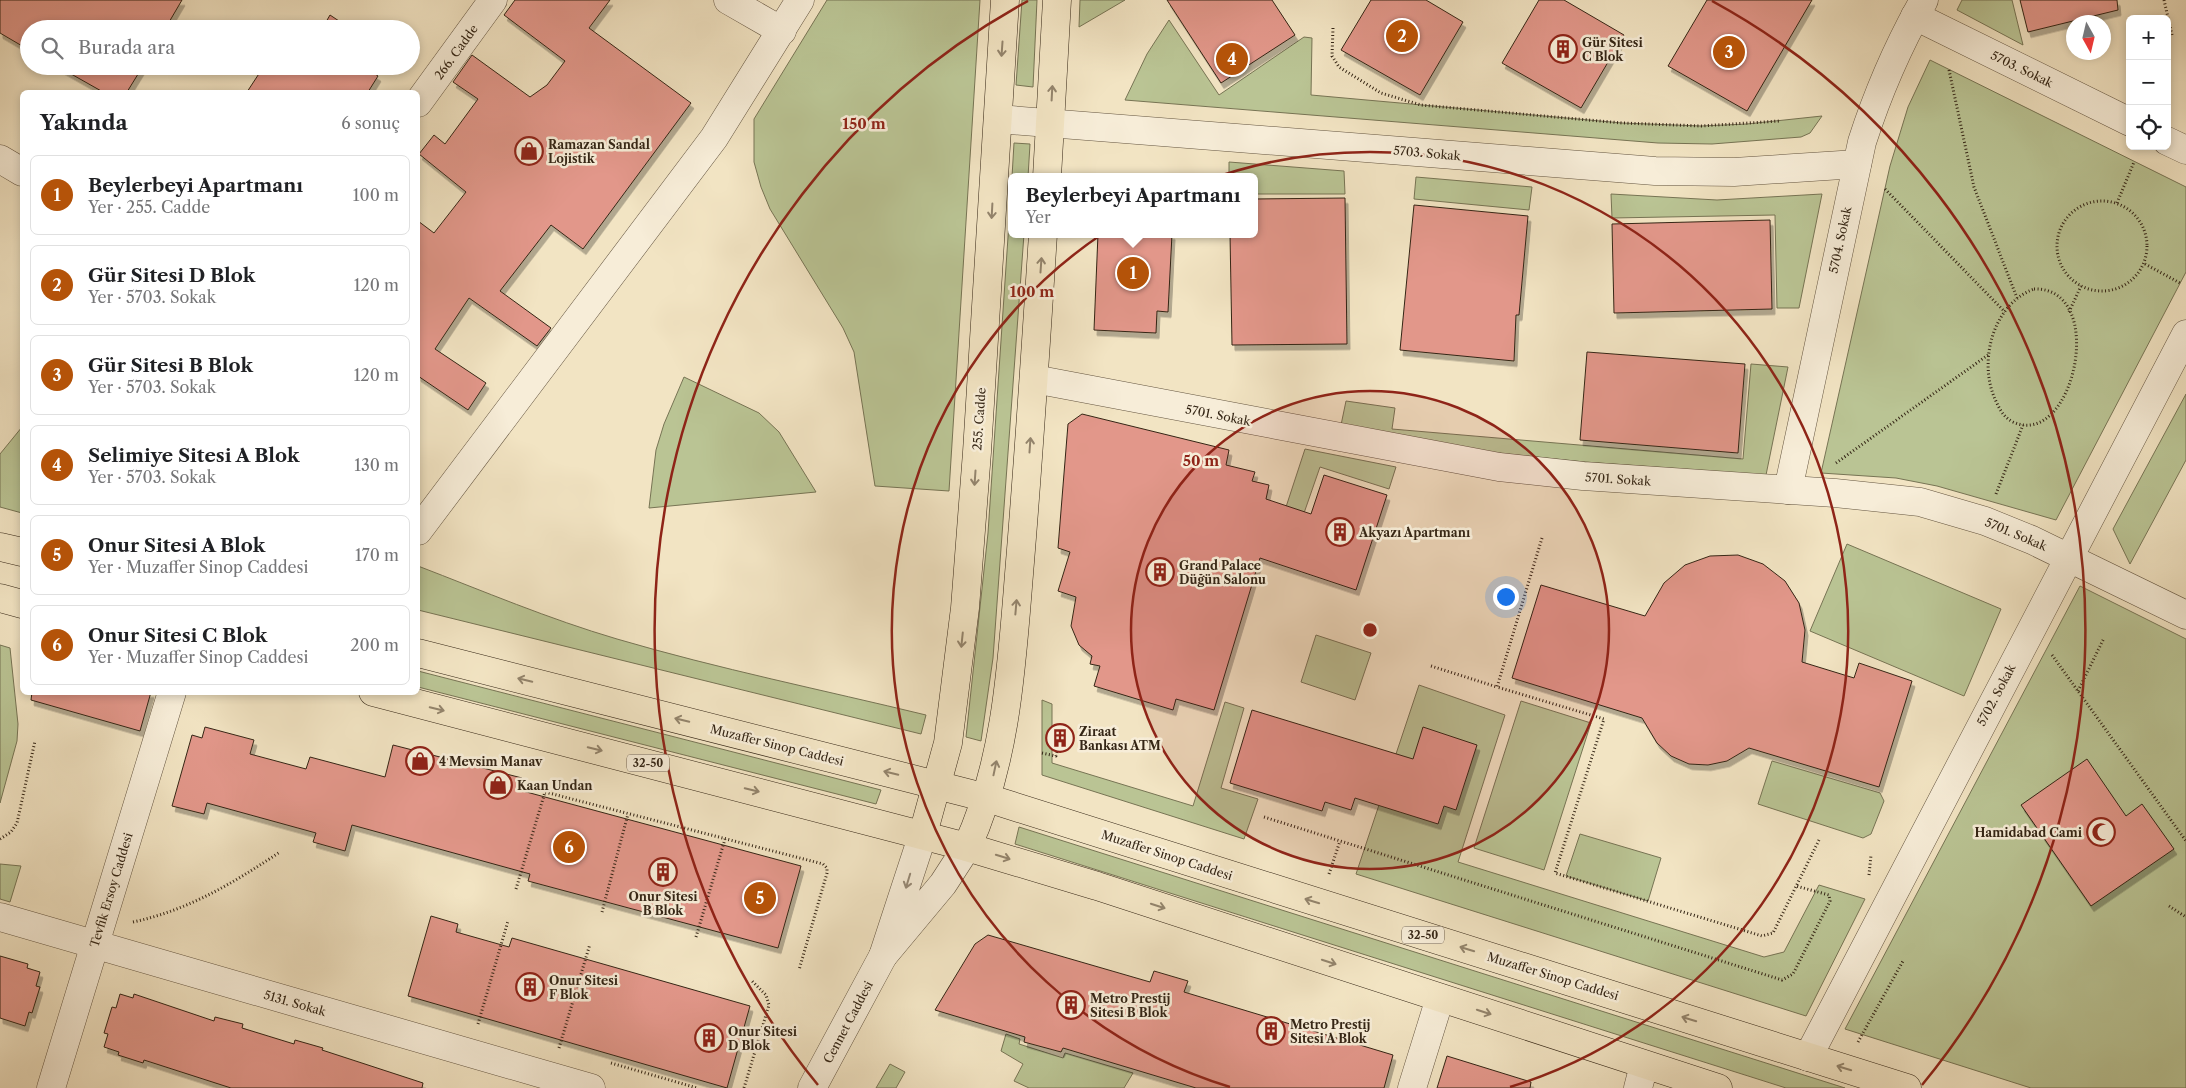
<!DOCTYPE html>
<html lang="tr">
<meta charset="utf-8">
<style>
body{margin:0;font-family:"Libre Caslon Text",serif;background:#f2f2f2;color:#202124}
.controls{position:absolute;right:15px;top:15px;display:grid;overflow:hidden;border-radius:8px;box-shadow:0 2px 8px #0003}
.controls button{width:45px;height:45px;display:grid;place-items:center;padding:0;border:0;border-bottom:1px solid #e0e0e0;background:#fff;color:#202124;font:25px sans-serif}
.compass{position:absolute;left:2066px;top:15px;width:45px;height:45px;border-radius:50%;background:#fff;box-shadow:0 2px 8px #0003;rotate:172deg}
.you{position:absolute;left:1505px;top:596px;width:18px;height:18px;margin:-12px;border:4px solid #fff;border-radius:50%;background:#1a73e8;box-shadow:0 0 0 8px #1a73e833}
.badge{display:grid;place-items:center;width:32px;height:32px;border-radius:50%;background:#b45309;color:#fff;font-size:16px;font-weight:700}
.pin{position:absolute;translate:-50% -50%;border:2px solid #fff;box-shadow:0 1px 5px #0006}
.popup{position:absolute;left:1008px;top:173px;width:250px;height:65px;box-sizing:border-box;display:grid;place-content:center;border-radius:8px;background:#fff;filter:drop-shadow(0 1px 4px #0005);font-size:16px;white-space:nowrap;color:#757577}
.popup b{font-size:19px;color:#202124}
.popup::after{content:'';position:absolute;left:50%;top:100%;margin-left:-10px;border:10px solid transparent;border-top-color:#fff}
.list{margin:0;padding:0;list-style:none}
h2{display:flex;justify-content:space-between;align-items:center;height:65px;margin:0;padding:0 20px;font-size:21px}
h2 small{font-size:16px;font-weight:400;color:#757577}
.list li{display:grid;grid-template-columns:32px 1fr auto;gap:15px;align-items:center;box-sizing:border-box;height:80px;margin:0 10px 10px;padding:0 10px;border:1px solid #e0e0e0;border-radius:8px}
.list b{display:block;font-size:19px;white-space:nowrap}
.list p{margin:0;font-size:16px;white-space:nowrap;color:#757577}
.list em{font-size:16px;font-style:normal;color:#757577}
.icon{flex:none;width:28px;height:28px;fill:none;stroke:currentColor;stroke-width:2;stroke-linecap:round;stroke-linejoin:round}
.map{position:relative;flex:none;width:2186px;height:1088px;overflow:hidden}
.search{position:absolute;background:#fff;box-shadow:0 2px 8px #0003;left:20px;top:20px;width:400px;height:55px;display:flex;align-items:center;gap:12px;box-sizing:border-box;padding:0 18px;border-radius:28px;color:#757577;font-size:19px}
.panel{position:absolute;background:#fff;box-shadow:0 2px 8px #0003;left:20px;top:90px;width:400px;height:605px;border-radius:8px}
.map>svg:first-child{display:block}
</style>
<div class="map">
<svg width="2186" height="1088" viewBox="0 0 2186 1088">
<defs>
<filter id="shadow"><feDropShadow dx="3" dy="5.5" stdDeviation="0" flood-color="#0004"/></filter>
</defs>
<rect width="100%" height="100%" fill="#f2e4c3"/>
<filter id="stains"><feTurbulence type="fractalNoise" baseFrequency=".004" numOctaves="4"/><feColorMatrix values="0 0 0 0 .2 0 0 0 0 .09 0 0 0 0 .02 0 0 0 .5 -.17"/></filter>
<radialGradient id="worn" r=".72"><stop offset=".6" stop-color="#630" stop-opacity="0"/><stop offset="1" stop-color="#630" stop-opacity=".3"/></radialGradient>
<g fill="#bac494" stroke="#777454">
<polygon points="827,0 980,0 949,491 875,486 854,352 843,328 770,209 761,187 754,162 754,119"/>
<polygon points="1022,0 1037,0 1033,87 1016,85"/>
<polygon points="1080,0 1125,0 1079,27"/>
<polygon points="1962,0 2012,0 2023,45 1957,10"/>
<polygon points="1169,20 1219,95 1304,37 1312,38 1311,95 1622,123 1701,126 1747,124 1822,116 1810,133 1801,137 1712,144 1658,143 1125,100 1147,54"/>
<polygon points="1930,60 2186,187 2186,272 2056,520 1937,486 1896,478 1821,473 1890,166 1908,107"/>
<polygon points="1014,143 1030,144 1028,177 1012,177"/>
<polygon points="1229,162 1344,171 1345,194 1254,194 1254,177 1229,177"/>
<polygon points="1416,177 1532,187 1529,210 1414,199"/>
<polygon points="1012,178 1012,234 1024,234 993,658 981,741 966,737 988,533"/>
<polygon points="1611,194 1717,200 1822,194 1799,308 1777,308 1775,215 1612,218"/>
<polygon points="1751,364 1788,367 1766,475 1584,462 1496,453 1341,425 1346,401 1395,408 1392,429 1743,459"/>
<polygon points="684,377 759,413 779,432 816,492 649,508 656,450 664,424"/>
<polygon points="2186,394 2186,460 2130,564 2113,529"/>
<polygon points="22,427 22,513 0,507 0,454"/>
<polygon points="1305,449 1396,467 1389,489 1320,467 1303,516 1285,510"/>
<polygon points="1847,544 2001,609 1964,696 1810,631"/>
<path d="M 418,566 C 483,591 549,619 617,639 C 719,669 823,690 926,715 L 921,734 L 418,610 Z"/>
<polygon points="2080,586 2186,639 2186,1088 2031,1088 1845,1029"/>
<polygon points="1316,635 1371,653 1355,700 1301,682"/>
<polygon points="0,645 10,648 18,724 17,741 0,803"/>
<polygon points="418,671 881,790 876,804 418,687"/>
<polygon points="1419,685 1505,715 1458,862 1764,957 1784,952 1819,885 1865,899 1806,1016 1356,874"/>
<polygon points="1042,700 1052,704 1052,763 1193,806 1225,702 1244,708 1221,788 1258,799 1244,839 1042,775"/>
<polygon points="1521,701 1591,723 1544,870 1474,848"/>
<polygon points="1772,761 1880,793 1884,801 1871,834 1863,838 1758,804"/>
<polygon points="1019,827 1845,1088 1786,1088 1015,844"/>
<polygon points="1580,834 1661,858 1648,901 1566,876"/>
<polygon points="0,864 21,866 10,902 0,899"/>
<polygon points="1006,1034 1020,1039 1019,1044 1063,1058 1065,1053 1133,1073 1124,1088 1029,1088 1014,1081 1023,1064 1001,1051"/>
<polygon points="890,1064 905,1072 896,1088 876,1088"/>
</g>
<g fill="#e2978a" stroke="#342515" filter="url(#shadow)">
<polygon points="0,0 182,0 165,29 29,29 29,50 0,33"/>
<polygon points="515,0 610,0 589,28 691,103 583,249 551,225 500,291 551,328 537,346 469,298 435,349 486,383 468,410 418,376 418,221 434,233 466,192 419,154 434,135 445,144 478,99 453,82 472,55 530,97 547,85 565,61 504,15"/>
<polygon points="1167,0 1272,0 1295,35 1221,83"/>
<polygon points="1371,0 1426,0 1463,22 1420,95 1341,50"/>
<polygon points="1539,0 1564,0 1624,35 1581,108 1502,63"/>
<polygon points="1707,0 1812,0 1747,111 1668,66"/>
<polygon points="2020,0 2117,0 2118,10 2028,32"/>
<polygon points="330,15 351,29 322,29"/>
<polygon points="57,66 143,66 127,92 103,92"/>
<polygon points="264,66 363,66 378,76 368,92 247,92"/>
<polygon points="1345,198 1347,344 1232,345 1230,234 1254,234 1254,199"/>
<polygon points="1414,205 1528,216 1519,315 1516,315 1514,361 1400,350"/>
<polygon points="1770,220 1772,309 1614,313 1612,224"/>
<polygon points="1098,234 1172,234 1168,312 1157,311 1156,333 1094,330"/>
<polygon points="1587,352 1745,364 1738,453 1580,440"/>
<polygon points="1082,414 1229,450 1226,465 1255,472 1252,481 1269,485 1266,499 1311,514 1324,475 1387,495 1356,590 1260,558 1214,710 1176,699 1173,710 1094,686 1100,666 1090,664 1092,656 1079,645 1071,626 1076,597 1058,591 1070,552 1058,548 1068,424"/>
<polygon points="1738,555 1763,564 1785,581 1799,603 1805,630 1802,662 1854,678 1859,663 1912,681 1879,787 1749,748 1727,761 1708,765 1689,764 1671,756 1657,743 1642,718 1512,678 1541,585 1645,616 1664,583 1685,565 1710,556"/>
<polygon points="32,692 151,692 140,731 31,700"/>
<polygon points="1252,710 1413,759 1423,727 1477,745 1456,810 1444,806 1438,824 1355,798 1351,810 1325,802 1322,811 1230,783"/>
<polygon points="205,727 254,740 250,754 306,769 310,757 385,777 393,745 522,778 519,790 801,866 778,948 528,881 530,874 352,825 345,851 313,842 316,833 207,803 204,814 172,806 192,735 202,738"/>
<polygon points="2087,759 2126,816 2142,804 2174,849 2091,906 2021,805"/>
<polygon points="431,916 458,924 456,932 509,947 512,938 750,1006 727,1088 408,996"/>
<polygon points="988,935 1150,982 1154,971 1188,981 1184,992 1393,1055 1384,1088 1196,1088 1063,1048 1061,1052 1024,1042 1025,1037 935,1010 975,944"/>
<polygon points="0,956 28,964 27,968 40,972 36,986 40,987 32,1013 29,1012 25,1026 0,1018"/>
<polygon points="120,994 133,998 134,994 214,1021 215,1017 243,1024 242,1028 294,1044 295,1040 323,1048 322,1050 423,1083 422,1088 231,1088 144,1060 143,1063 118,1055 119,1052 104,1047 108,1034 104,1033 112,1007 116,1008"/>
<polygon points="1447,1056 1531,1082 1530,1088 1437,1088"/>
</g>
<g fill="none" stroke-linecap="round" stroke-linejoin="round">
<defs>
<g id="minor">
<polyline points="728,0 782,31"/>
<polyline points="1915,16 2130,122"/>
<polyline points="418,103 493,0"/>
<polyline points="998,119 1655,171 1734,172 1857,164"/>
<polyline points="2167,141 2186,150"/>
<polyline points="0,159 22,172"/>
<polyline points="1034,379 1499,467 1583,476 1835,493 1920,502 1985,521 2032,540 2186,615"/>
<path d="M 1788,490 L 1862,142 C 1878,92 1898,46 1924,0"/>
<polyline points="418,531 714,138 800,0"/>
<polyline points="923,834 883,956 943,884 967,847"/>
<polyline points="0,917 591,1088"/>
<polyline points="1808,1057 2186,334"/>
<polyline points="51,1088 172,692"/>
<polyline points="812,1088 883,956"/>
<polyline points="1412,1088 1440,998"/>
<polyline points="1638,1088 1644,1065"/>
</g>
<g id="major">
<polyline points="1047,177 1057,0"/>
<polyline points="0,547 22,552"/>
<polyline points="0,598 22,604"/>
<polyline points="418,653 987,798 1907,1088"/>
<polyline points="373,692 967,847 1097,886 1718,1088"/>
<polyline points="923,834 948,743 965,608 977,452 1005,0"/>
<path d="M 967,847 C 1008,758 1012,658 1020,562 C 1029,453 1036,344 1043,234"/>
</g>
</defs>
<use href="#minor" stroke="#645540" stroke-width="29"/>
<use href="#major" stroke="#342515" stroke-width="29"/>
<g stroke="#342515" stroke-width="3" stroke-dasharray="1 2.5" stroke-linecap="butt">
<polyline points="2164,0 2172,35"/>
<polyline points="1333,28 1332,56 1339,67 1381,93 1421,105 1622,123 1701,126 1780,121"/>
<polyline points="1949,70 1974,187 2017,298"/>
<polyline points="1885,189 2005,312"/>
<circle cx="2102" cy="246" r="45"/>
<polyline points="2117,203 2134,162"/>
<polyline points="2145,264 2180,283"/>
<path d="M 2034,289 C 2109,287 2074,450 2013,422 C 2003,417 1999,408 1995,399 C 1978,361 1993,304 2034,289 Z"/>
<polyline points="2069,312 2081,286"/>
<polyline points="1836,463 1988,355"/>
<polyline points="1996,494 2023,425"/>
<polyline points="1542,538 1497,687 1604,719 1555,873 1762,936 1773,933 1820,838"/>
<polyline points="2052,655 2186,841"/>
<polyline points="1431,666 1497,687"/>
<polyline points="2078,691 2104,638"/>
<polyline points="1042,753 1056,756 1058,748"/>
<polyline points="1264,817 1782,980 1793,974 1830,901 1829,895 1796,886"/>
<polyline points="0,839 11,832 17,823 35,741"/>
<polyline points="1329,874 1340,841"/>
<polyline points="1869,875 1871,855"/>
<polyline points="516,889 545,792 823,864 827,868 827,873 799,970"/>
<polyline points="2169,906 2186,917"/>
<polyline points="602,912 628,814"/>
<path d="M 133,922 C 189,910 233,883 280,852"/>
<polyline points="696,937 725,839"/>
<polyline points="478,1024 508,921"/>
<polyline points="1858,1042 1903,961"/>
<polyline points="559,1048 590,944"/>
<polyline points="611,1063 697,1088"/>
<polyline points="744,1088 769,1005 766,995 751,980"/>
</g>
<use href="#minor" stroke="#f7edd8" stroke-width="28"/>
<use href="#major" stroke="#f2e4c3" stroke-width="28"/>
</g>
<defs><path id="oneway-shaft" d="M-6 0H5M1.5-3L5.5 0L1.5 3" fill="none" stroke-width="1.6" stroke-linecap="round" stroke-linejoin="round" transform="scale(1.25)"/></defs>
<g stroke="#93846c">
<use href="#oneway-shaft" transform="translate(1002 49) rotate(94)"/>
<use href="#oneway-shaft" transform="translate(1052 93) rotate(-87)"/>
<use href="#oneway-shaft" transform="translate(992 211) rotate(93)"/>
<use href="#oneway-shaft" transform="translate(1041 265) rotate(-86)"/>
<use href="#oneway-shaft" transform="translate(1030 445) rotate(-86)"/>
<use href="#oneway-shaft" transform="translate(975 478) rotate(94)"/>
<use href="#oneway-shaft" transform="translate(1016 607) rotate(-85)"/>
<use href="#oneway-shaft" transform="translate(962 640) rotate(96)"/>
<use href="#oneway-shaft" transform="translate(525 680) rotate(-166)"/>
<use href="#oneway-shaft" transform="translate(437 709) rotate(14)"/>
<use href="#oneway-shaft" transform="translate(682 720) rotate(-166)"/>
<use href="#oneway-shaft" transform="translate(595 749) rotate(14)"/>
<use href="#oneway-shaft" transform="translate(995 768) rotate(-78)"/>
<use href="#oneway-shaft" transform="translate(891 773) rotate(-166)"/>
<use href="#oneway-shaft" transform="translate(752 790) rotate(14)"/>
<use href="#oneway-shaft" transform="translate(1003 857) rotate(17)"/>
<use href="#oneway-shaft" transform="translate(1312 901) rotate(-163)"/>
<use href="#oneway-shaft" transform="translate(1158 906) rotate(18)"/>
<use href="#oneway-shaft" transform="translate(1467 949) rotate(-163)"/>
<use href="#oneway-shaft" transform="translate(1329 962) rotate(18)"/>
<use href="#oneway-shaft" transform="translate(1484 1012) rotate(18)"/>
<use href="#oneway-shaft" transform="translate(1689 1019) rotate(-163)"/>
<use href="#oneway-shaft" transform="translate(1844 1068) rotate(-163)"/>
</g>
<use stroke="#968976" href="#oneway-shaft" transform="translate(908 881) rotate(107)"/>
<circle cx="1370" cy="630" r="239" fill="#8f2418" fill-opacity=".12"/>
<g fill="none" stroke="#8f2418" stroke-width="2.5">
<circle cx="1370" cy="630" r="239"/>
<path d="M1230 1087A478 478 0 1 1 1510 1087"/>
<path d="M818 1085A716 716 0 0 1 1028 1M1712 1A716 716 0 0 1 1922 1085"/>
</g>
<defs>
<symbol id="building-ring" viewBox="-11 -11 22 22"><circle r="9.5" fill="#f7edd8" stroke="#8f2418" stroke-width="1.5"/><path d="M-4-6H4V6H1V3H-1V6H-4ZM-2.5-4.3h1.7v1.8h-1.7ZM.8-4.3h1.7v1.8H.8ZM-2.5-1h1.7V.8h-1.7ZM.8-1h1.7V.8H.8Z" fill="#8f2418"/></symbol>
<symbol id="shop-ring" viewBox="-11 -11 22 22"><circle r="9.5" fill="#f7edd8" stroke="#8f2418" stroke-width="1.5"/><path d="M-5-2.5h2.3a2.7 3.5 0 0 1 5.4 0H5L5.5 6h-11ZM-1.5-2.5h3a1.5 2.3 0 0 0-3 0Z" fill="#8f2418"/></symbol>
<symbol id="mosque-ring" viewBox="-11 -11 22 22"><circle r="9.5" fill="#f7edd8" stroke="#8f2418" stroke-width="1.5"/><path d="M3.5-4.9A6 6 0 1 0 3.5 4.9A5 5 0 1 1 3.5-4.9Z" fill="#8f2418"/></symbol>
</defs>
<g fill-rule="evenodd">
<use href="#building-ring" x="1547" y="33" width="32" height="32"/>
<use href="#shop-ring" x="513" y="135" width="32" height="32"/>
<use href="#building-ring" x="1324" y="516" width="32" height="32"/>
<use href="#building-ring" x="1144" y="556" width="32" height="32"/>
<use href="#building-ring" x="1044" y="722" width="32" height="32"/>
<use href="#shop-ring" x="404" y="745" width="32" height="32"/>
<use href="#shop-ring" x="482" y="769" width="32" height="32"/>
<use href="#mosque-ring" x="2085" y="816" width="32" height="32"/>
<use href="#building-ring" x="647" y="856" width="32" height="32"/>
<use href="#building-ring" x="514" y="971" width="32" height="32"/>
<use href="#building-ring" x="1055" y="989" width="32" height="32"/>
<use href="#building-ring" x="1255" y="1015" width="32" height="32"/>
<use href="#building-ring" x="693" y="1022" width="32" height="32"/>
</g>
<g text-anchor="middle" dominant-baseline="central" stroke-width="5" stroke-linejoin="round" paint-order="stroke">
<g fill="#f7edd8" stroke="#6e6150" stroke-width="1">
<rect x="627" y="754.5" width="42" height="17" rx="4"/>
<rect x="1402" y="926.5" width="42" height="17" rx="4"/>
</g>
<g font-size="11" font-weight="bold" fill="#342515">
<text x="648" y="763">32-50</text>
<text x="1423" y="935">32-50</text>
</g>
<g font-size="12" font-weight="bold" fill="#342515" stroke="#f7edd8" text-anchor="start">
<text x="1582" y="42">Gür Sitesi<tspan x="1582" dy="14">C Blok</tspan></text>
<text x="548" y="144">Ramazan Sandal<tspan x="548" dy="14">Lojistik</tspan></text>
<text x="1359" y="532">Akyazı Apartmanı</text>
<text x="1179" y="565">Grand Palace<tspan x="1179" dy="14">Düğün Salonu</tspan></text>
<text x="1079" y="731">Ziraat<tspan x="1079" dy="14">Bankası ATM</tspan></text>
<text x="439" y="761">4 Mevsim Manav</text>
<text x="517" y="785">Kaan Undan</text>
<text x="2082" y="832" text-anchor="end">Hamidabad Cami</text>
<text x="663" y="896" text-anchor="middle">Onur Sitesi<tspan x="663" dy="14">B Blok</tspan></text>
<text x="549" y="980">Onur Sitesi<tspan x="549" dy="14">F Blok</tspan></text>
<text x="1090" y="998">Metro Prestij<tspan x="1090" dy="14">Sitesi B Blok</tspan></text>
<text x="1290" y="1024">Metro Prestij<tspan x="1290" dy="14">Sitesi A Blok</tspan></text>
<text x="728" y="1031">Onur Sitesi<tspan x="728" dy="14">D Blok</tspan></text>
</g>
<g font-size="12" fill="#342515" stroke="#f7edd8">
<text transform="translate(456 52) rotate(-54)">266. Cadde</text>
<text transform="translate(2022 69) rotate(26)">5703. Sokak</text>
<text transform="translate(1427 153) rotate(5)">5703. Sokak</text>
<text transform="translate(1840 240) rotate(-78)">5704. Sokak</text>
<text transform="translate(1218 415) rotate(11)">5701. Sokak</text>
<text transform="translate(979 419) rotate(-86)">255. Cadde</text>
<text transform="translate(1618 479) rotate(4)">5701. Sokak</text>
<text transform="translate(2016 534) rotate(23)">5701. Sokak</text>
<text transform="translate(1996 695) rotate(-62)">5702. Sokak</text>
<text transform="translate(777 745) rotate(14)">Muzaffer Sinop Caddesi</text>
<text transform="translate(1167 855) rotate(18)">Muzaffer Sinop Caddesi</text>
<text transform="translate(111 890) rotate(-73)">Tevfik Ersoy Caddesi</text>
<text transform="translate(1553 976) rotate(17)">Muzaffer Sinop Caddesi</text>
<text transform="translate(295 1003) rotate(16)">5131. Sokak</text>
<text transform="translate(848 1022) rotate(-62)">Cennet Caddesi</text>
</g>
</g>
<circle cx="1370" cy="630" r="8" fill="#8f2418" stroke="#f7edd8" stroke-width="2.5"/>
<g font-size="15" text-anchor="middle" font-weight="bold" fill="#8f2418" stroke="#f7edd8" stroke-width="5" stroke-linejoin="round" paint-order="stroke">
<text x="864" y="129">150 m</text>
<text x="1032" y="297">100 m</text>
<text x="1201" y="466">50 m</text>
</g>
<rect width="100%" height="100%" filter="url(#stains)"/>
<rect width="100%" height="100%" fill="url(#worn)"/>
</svg>
<div class="controls">
<button>+</button>
<button>−</button>
<button><svg class="icon" aria-label="locate" viewBox="0 0 24 24"><circle cx="12" cy="12" r="6"/><path d="M12 2v4M12 18v4M2 12h4M18 12h4"/></svg></button>
</div>
<svg class="compass" viewBox="-18 -18 36 36"><path d="M0-13l5 13h-10z" fill="#e53935"/><path d="M0 13l5-13h-10z" fill="#757577"/></svg>
<div class="you"></div>
<div class="pin badge" style="left:1133px;top:273px">1</div>
<div class="popup"><b>Beylerbeyi Apartmanı</b>Yer</div>
<div class="pin badge" style="left:1402px;top:36px">2</div>
<div class="pin badge" style="left:1729px;top:52px">3</div>
<div class="pin badge" style="left:1232px;top:59px">4</div>
<div class="pin badge" style="left:760px;top:898px">5</div>
<div class="pin badge" style="left:569px;top:847px">6</div>
<div class="search"><svg class="icon" aria-label="search" viewBox="0 0 24 24"><circle cx="10" cy="10" r="6"/><path d="M15 15l6 6"/></svg>Burada ara</div>
<section class="panel">
<h2>Yakında<small>6 sonuç</small></h2>
<ul class="list">
<li><span class="badge">1</span><div><b>Beylerbeyi Apartmanı</b><p>Yer · 255. Cadde</p></div><em>100 m</em></li>
<li><span class="badge">2</span><div><b>Gür Sitesi D Blok</b><p>Yer · 5703. Sokak</p></div><em>120 m</em></li>
<li><span class="badge">3</span><div><b>Gür Sitesi B Blok</b><p>Yer · 5703. Sokak</p></div><em>120 m</em></li>
<li><span class="badge">4</span><div><b>Selimiye Sitesi A Blok</b><p>Yer · 5703. Sokak</p></div><em>130 m</em></li>
<li><span class="badge">5</span><div><b>Onur Sitesi A Blok</b><p>Yer · Muzaffer Sinop Caddesi</p></div><em>170 m</em></li>
<li><span class="badge">6</span><div><b>Onur Sitesi C Blok</b><p>Yer · Muzaffer Sinop Caddesi</p></div><em>200 m</em></li>
</ul>
</section>
</div>
